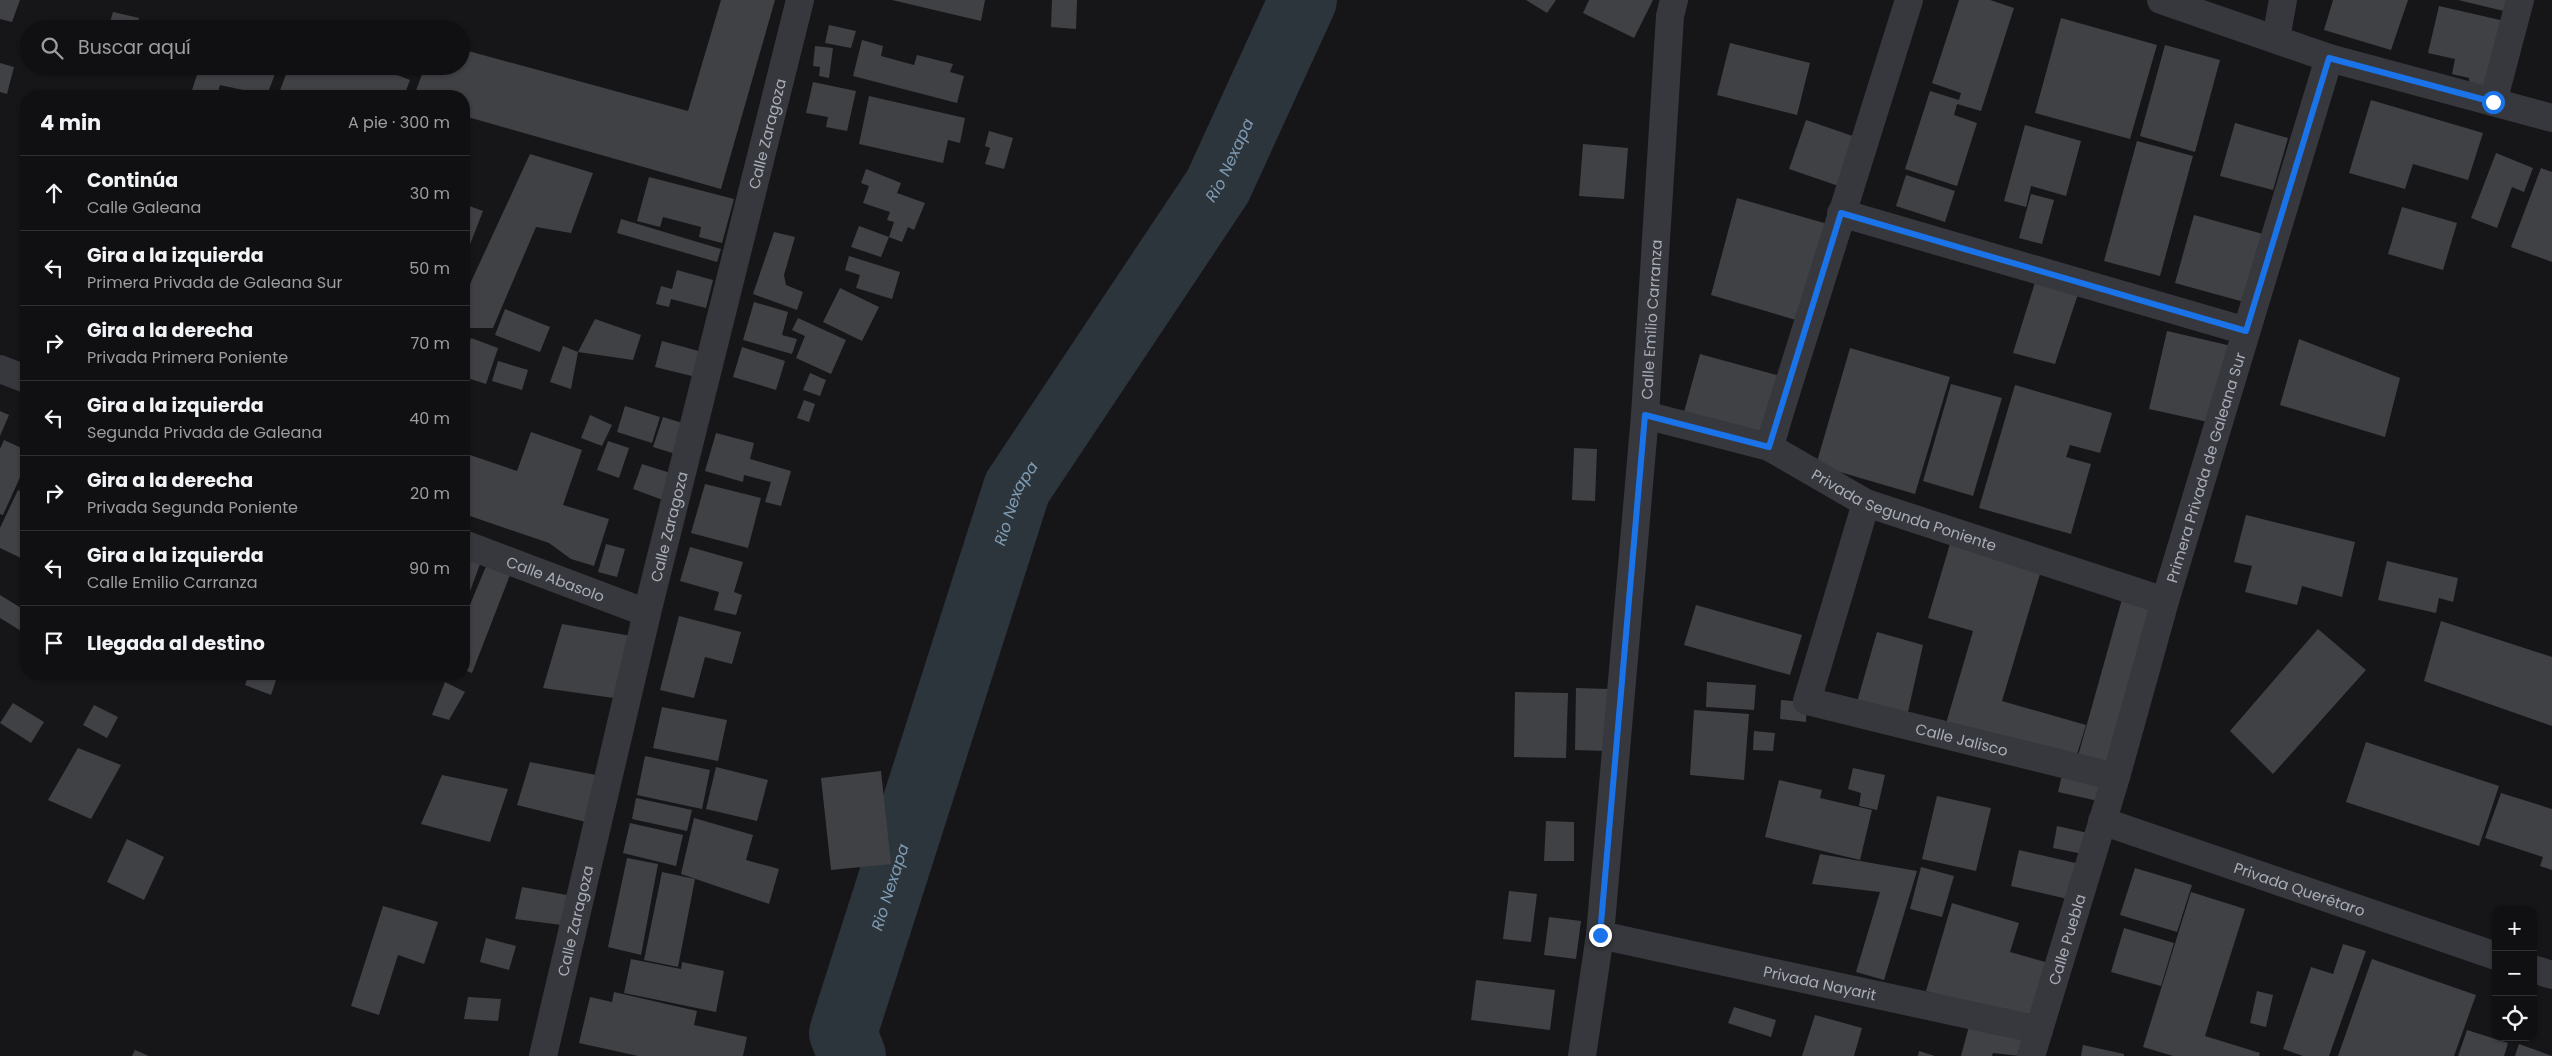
<!DOCTYPE html>
<html lang="es">
<meta charset="utf-8">
<style>
body{margin:0;font-family:Poppins,sans-serif;background:#1e1e20;color:#f1f3f6}
.controls{position:absolute;right:15px;bottom:15px;display:grid;overflow:hidden;border-radius:10px;box-shadow:0 1px 4px #0004}
.controls button{width:45px;height:45px;display:grid;place-items:center;padding:0;border:0;border-bottom:1px solid #303032;background:#101012;color:#f1f3f6;font:25px sans-serif}
.stop{position:absolute;width:15px;height:15px;margin:-11px;border:4px solid #1a73e8;border-radius:50%;background:#fff}
.stop.end{background:#1a73e8;border-color:#fff;box-shadow:0 1px 5px #0008}
.list{margin:0;padding:0;list-style:none}
h2{display:flex;justify-content:space-between;align-items:center;height:65px;margin:0;padding:0 20px;font-size:21px}
h2 small{font-size:16px;font-weight:400;color:#9c9d9f}
.list li{display:grid;grid-template-columns:32px 1fr auto;gap:15px;align-items:center;box-sizing:border-box;height:75px;padding:0 20px;border-top:1px solid #303032}
.list b{display:block;font-size:19px;white-space:nowrap}
.list p{margin:0;font-size:16px;white-space:nowrap;color:#9c9d9f}
.list em{font-size:16px;font-style:normal;color:#9c9d9f}
.icon{flex:none;width:28px;height:28px;fill:none;stroke:currentColor;stroke-width:2;stroke-linecap:round;stroke-linejoin:round}
.map{position:relative;flex:none;width:2552px;height:1056px;overflow:hidden}
.search{position:absolute;background:#101012;box-shadow:0 1px 4px #0004;left:20px;top:20px;width:450px;height:55px;display:flex;align-items:center;gap:12px;box-sizing:border-box;padding:0 18px;border-radius:28px;color:#9c9d9f;font-size:19px}
.panel{position:absolute;background:#101012;box-shadow:0 1px 4px #0004;left:20px;top:90px;width:450px;height:590px;border-radius:20px}
.map>svg:first-child{display:block}
</style>
<div class="map">
<svg width="2552" height="1056" viewBox="0 0 2552 1056">
<rect width="100%" height="100%" fill="#161618"/>
<g fill="none" stroke-linecap="round" stroke-linejoin="round">
<path stroke="#2c353c" stroke-width="68" id="s1" d="M 852,1056 L 843,1033 L 1017,488 L 1218,186 L 1303,0"/>
</g>
<g fill="#404145">
<polygon points="0,0 20,0 12,22 0,19"/>
<polygon points="721,0 775,0 721,189 464,116 464,96 414,96 425,66 461,66 461,49 688,111"/>
<polygon points="892,0 985,0 981,21"/>
<polygon points="1052,0 1077,0 1076,29 1051,27"/>
<polygon points="1526,0 1556,0 1547,13"/>
<polygon points="1589,0 1653,0 1634,38 1583,13"/>
<polygon points="1959,0 1990,0 2014,8 1981,111 1957,104 1954,115 1977,123 1957,186 1905,169 1930,91 1959,100 1961,93 1932,83"/>
<polygon points="2333,0 2408,0 2391,50 2324,30"/>
<polygon points="2458,0 2511,0 2508,12"/>
<polygon points="2439,6 2509,22 2491,95 2470,90 2469,78 2452,74 2455,59 2428,53"/>
<polygon points="113,12 139,18 137,29 108,29"/>
<polygon points="2061,18 2157,45 2130,139 2035,113"/>
<polygon points="241,25 252,28 252,29 240,29"/>
<polygon points="829,25 856,31 851,48 825,43"/>
<polygon points="862,40 883,46 881,56 914,65 917,55 953,64 950,72 964,76 957,103 853,76"/>
<polygon points="1730,43 1810,63 1797,115 1717,95"/>
<polygon points="2165,45 2220,60 2195,152 2140,136"/>
<polygon points="815,46 833,48 829,78 819,76 820,67 813,66"/>
<polygon points="0,63 14,67 7,94 0,92"/>
<polygon points="200,66 278,66 267,95 220,85 217,96 190,96"/>
<polygon points="289,66 374,66 410,80 404,96 278,96"/>
<polygon points="813,82 856,91 847,131 826,127 828,117 806,113"/>
<polygon points="869,96 965,118 960,143 948,140 943,163 859,144"/>
<polygon points="2371,100 2483,133 2468,180 2413,164 2405,189 2349,173"/>
<polygon points="1806,120 1876,144 1859,193 1789,169"/>
<polygon points="2235,123 2288,138 2273,190 2220,176"/>
<polygon points="2025,125 2081,141 2066,196 2031,186 2026,207 2004,201"/>
<polygon points="989,131 1013,138 1004,169 985,164 990,148 985,146"/>
<polygon points="2137,141 2193,156 2160,276 2104,261"/>
<polygon points="1583,144 1628,148 1624,199 1579,196"/>
<polygon points="2496,153 2533,168 2524,192 2512,187 2497,228 2471,218"/>
<polygon points="530,154 593,173 571,233 536,227 493,328 466,328 464,334 464,297"/>
<polygon points="2541,168 2552,172 2552,262 2511,247"/>
<polygon points="866,169 901,183 897,193 925,203 914,230 908,227 902,242 889,237 894,222 887,220 890,212 863,203 869,186 861,183"/>
<polygon points="1906,175 1955,191 1945,222 1896,206"/>
<polygon points="649,177 734,199 722,243 699,237 701,227 663,217 660,227 637,221"/>
<polygon points="2031,194 2054,200 2042,244 2019,238"/>
<polygon points="1737,198 1845,229 1816,326 1711,295"/>
<polygon points="464,204 483,211 469,247 464,245"/>
<polygon points="2402,207 2457,223 2443,270 2388,254"/>
<polygon points="2194,215 2263,234 2244,302 2175,283"/>
<polygon points="621,219 721,249 717,262 617,233"/>
<polygon points="859,226 889,237 881,257 851,247"/>
<polygon points="774,232 795,237 784,275 786,285 803,292 797,310 753,294"/>
<polygon points="849,256 900,272 892,299 856,288 860,275 845,270"/>
<polygon points="677,270 713,280 706,308 671,299 669,307 656,304 661,286 672,289"/>
<polygon points="2036,279 2079,291 2055,364 2013,353"/>
<polygon points="840,288 879,307 862,341 823,322"/>
<polygon points="754,302 788,312 782,335 797,339 792,354 743,340"/>
<polygon points="505,309 550,327 540,352 495,335"/>
<polygon points="798,318 846,340 831,374 796,358 805,336 792,330"/>
<polygon points="595,319 641,335 633,360 578,352"/>
<polygon points="2167,331 2236,347 2217,424 2149,409"/>
<polygon points="471,338 498,348 486,384 464,377 464,359"/>
<polygon points="2299,339 2400,378 2385,437 2280,405"/>
<polygon points="662,341 706,353 700,378 655,367"/>
<polygon points="563,346 578,352 571,389 550,382"/>
<polygon points="742,347 785,361 776,390 733,377"/>
<polygon points="1850,348 1950,377 1915,494 1816,465"/>
<polygon points="1700,354 1802,382 1783,452 1681,423"/>
<polygon points="498,361 528,370 522,390 492,381"/>
<polygon points="810,373 826,380 820,396 803,390"/>
<polygon points="1951,384 2002,398 1973,496 1923,481"/>
<polygon points="2015,385 2112,413 2100,453 2070,445 2066,457 2091,464 2071,534 1979,508"/>
<polygon points="804,400 815,404 809,422 797,418"/>
<polygon points="625,406 660,417 652,443 617,432"/>
<polygon points="0,411 9,415 0,436"/>
<polygon points="464,412 470,415 464,430"/>
<polygon points="590,415 612,425 602,446 581,438"/>
<polygon points="663,417 692,426 682,456 653,447"/>
<polygon points="531,432 582,450 563,505 609,519 594,566 571,559 549,543 464,514 464,453 517,471"/>
<polygon points="716,433 754,443 750,459 791,471 781,506 765,502 771,482 744,475 743,482 705,471"/>
<polygon points="4,440 26,450 26,464 3,515 0,514 0,449"/>
<polygon points="608,441 629,448 619,478 597,470"/>
<polygon points="1574,448 1597,449 1595,501 1572,500"/>
<polygon points="642,464 680,476 671,503 633,489"/>
<polygon points="705,484 761,498 748,548 691,533"/>
<polygon points="18,490 26,494 26,553 23,559 0,548 0,528"/>
<polygon points="2246,515 2355,542 2342,597 2302,586 2297,605 2245,592 2252,566 2234,562"/>
<polygon points="1952,537 2043,564 2002,701 2086,725 2074,764 1945,727 1973,631 1928,618"/>
<polygon points="606,544 625,549 617,577 598,572"/>
<polygon points="690,547 743,562 734,592 742,595 736,615 714,610 719,592 680,581"/>
<polygon points="464,558 480,564 464,608"/>
<polygon points="2387,561 2458,578 2453,602 2439,598 2436,613 2378,600"/>
<polygon points="487,564 510,575 472,673 464,670 464,619"/>
<polygon points="2124,592 2158,605 2113,765 2078,756"/>
<polygon points="0,595 26,611 26,634 0,618"/>
<polygon points="1696,605 1802,635 1790,675 1684,645"/>
<polygon points="679,616 741,632 732,664 705,657 694,698 660,690"/>
<polygon points="2441,621 2552,657 2552,726 2424,681"/>
<polygon points="562,624 637,637 621,699 543,688"/>
<polygon points="2318,629 2366,670 2273,774 2230,731"/>
<polygon points="1877,632 1923,645 1906,721 1855,709"/>
<polygon points="111,674 128,674 125,680"/>
<polygon points="249,674 278,674 271,695 245,685"/>
<polygon points="445,682 465,692 449,720 432,715"/>
<polygon points="1707,682 1756,685 1754,710 1706,707"/>
<polygon points="1576,688 1609,689 1607,751 1575,750"/>
<polygon points="1515,692 1568,693 1566,758 1514,757"/>
<polygon points="1781,700 1807,702 1806,722 1780,719"/>
<polygon points="13,703 44,722 31,743 0,723"/>
<polygon points="94,705 118,717 107,738 83,725"/>
<polygon points="662,707 727,720 718,761 653,748"/>
<polygon points="1694,710 1749,714 1744,780 1690,775"/>
<polygon points="1754,731 1775,733 1773,751 1753,750"/>
<polygon points="2366,742 2499,786 2479,846 2346,802"/>
<polygon points="78,748 121,765 91,819 48,800"/>
<polygon points="645,756 710,770 702,809 637,795"/>
<polygon points="530,762 601,776 590,823 517,805"/>
<polygon points="2064,766 2104,775 2098,801 2058,792"/>
<polygon points="716,767 768,780 757,821 706,809"/>
<polygon points="1853,768 1885,775 1877,810 1859,806 1861,793 1848,789"/>
<polygon points="881,771 891,864 831,870 821,778"/>
<polygon points="442,775 508,789 490,842 421,824"/>
<polygon points="1779,780 1822,790 1820,798 1872,810 1860,860 1765,837"/>
<polygon points="2501,793 2552,809 2552,870 2540,866 2543,857 2485,838"/>
<polygon points="1937,796 1991,808 1976,871 1922,859"/>
<polygon points="636,798 692,810 687,831 632,819"/>
<polygon points="694,818 753,835 746,860 779,869 769,904 681,874"/>
<polygon points="1546,821 1574,822 1574,861 1544,861"/>
<polygon points="630,823 683,835 676,866 623,853"/>
<polygon points="2057,826 2088,833 2083,854 2053,848"/>
<polygon points="127,839 164,857 144,900 107,882"/>
<polygon points="2019,850 2080,864 2072,900 2011,886"/>
<polygon points="1820,854 1917,871 1884,980 1856,972 1880,892 1812,884"/>
<polygon points="627,858 658,864 641,955 608,947"/>
<polygon points="1921,867 1954,876 1942,917 1910,909"/>
<polygon points="2135,868 2192,885 2177,932 2120,915"/>
<polygon points="662,872 695,879 678,967 644,960"/>
<polygon points="522,887 567,895 562,925 515,919"/>
<polygon points="1509,891 1537,894 1531,942 1503,939"/>
<polygon points="2191,892 2245,909 2205,1036 2260,1053 2259,1056 2173,1056 2143,1047"/>
<polygon points="1952,903 2019,923 2010,952 2052,964 2038,1022 1926,991"/>
<polygon points="383,906 438,922 424,964 398,955 379,1015 351,1006"/>
<polygon points="1549,917 1581,921 1576,959 1544,955"/>
<polygon points="2124,928 2174,943 2161,986 2111,972"/>
<polygon points="486,938 516,946 509,970 480,962"/>
<polygon points="2343,944 2366,951 2329,1056 2303,1056 2283,1049 2311,967 2333,974"/>
<polygon points="631,959 681,969 682,962 724,971 716,1012 624,993"/>
<polygon points="2372,959 2476,995 2454,1056 2338,1056"/>
<polygon points="1476,980 1555,990 1550,1030 1471,1020"/>
<polygon points="2257,991 2273,995 2266,1027 2250,1023"/>
<polygon points="614,992 697,1011 694,1025 747,1037 743,1056 638,1056 579,1043 590,997 612,1002"/>
<polygon points="468,997 501,999 498,1021 464,1019"/>
<polygon points="1734,1007 1776,1020 1771,1037 1728,1023"/>
<polygon points="1815,1015 1862,1028 1854,1056 1802,1056"/>
<polygon points="1972,1015 2028,1030 2021,1056 1993,1053 1992,1056 1961,1056"/>
<polygon points="2467,1030 2508,1043 2504,1056 2458,1056"/>
<polygon points="2519,1044 2552,1056 2515,1056"/>
<polygon points="2083,1045 2124,1054 2124,1056 2081,1056"/>
<polygon points="135,1050 149,1056 132,1056"/>
<polygon points="1919,1051 1935,1056 1918,1056"/>
</g>
<g fill="none" stroke-linecap="round" stroke-linejoin="round">
<g stroke="#37383d" stroke-width="28">
<polyline points="2161,0 2329,58 2552,118"/>
<polyline points="2276,38 2283,0"/>
<polyline points="2493,102 2520,0"/>
<polyline points="1841,213 2246,331"/>
<polyline points="0,369 26,379"/>
<path id="s2" d="M 1645,415 L 1769,447 L 1866,503 L 2165,601"/>
<polyline points="1769,447 1909,0"/>
<path id="s3" d="M 1866,503 L 1807,701 L 2116,777"/>
<path id="s4" d="M 464,544 L 647,613"/>
<path id="s5" d="M 2102,821 L 2496,956"/>
<path id="s6" d="M 1600,935 L 2039,1030"/>
<polyline points="2533,969 2552,975"/>
<path id="s7" d="M 543,1056 L 647,613 L 800,0"/>
<path id="s8" d="M 1582,1056 L 1600,935 L 1645,415 L 1670,16 L 1674,0"/>
<path id="s9" d="M 2031,1056 L 2116,777 L 2165,601 L 2329,58"/>
</g>
</g>
<g fill="none" stroke-linecap="round" stroke-linejoin="round">
<polyline stroke="#1a73e8" stroke-width="6" points="1600,935 1645,415 1769,447 1841,213 2246,331 2329,58 2493,102"/>
</g>
<g text-anchor="middle" dominant-baseline="central" stroke-width="5" stroke-linejoin="round" paint-order="stroke">
<g font-size="15" fill="#a8adb8" stroke="#111113">
<text stroke="none"><textPath href="#s7" startOffset="949">Calle Zaragoza</textPath></text>
<text stroke="none"><textPath href="#s8" startOffset="740">Calle Emilio Carranza</textPath></text>
<text stroke="none"><textPath href="#s9" startOffset="614">Primera Privada de Galeana Sur</textPath></text>
<text stroke="none"><textPath href="#s2" startOffset="278">Privada Segunda Poniente</textPath></text>
<text stroke="none"><textPath href="#s7" startOffset="544">Calle Zaragoza</textPath></text>
<text stroke="none"><textPath href="#s4" startOffset="98">Calle Abasolo</textPath></text>
<text stroke="none"><textPath href="#s3" startOffset="366">Calle Jalisco</textPath></text>
<text stroke="none"><textPath href="#s5" startOffset="209">Privada Querétaro</textPath></text>
<text stroke="none"><textPath href="#s7" startOffset="139">Calle Zaragoza</textPath></text>
<text stroke="none"><textPath href="#s9" startOffset="122">Calle Puebla</textPath></text>
<text stroke="none"><textPath href="#s6" startOffset="225">Privada Nayarit</textPath></text>
</g>
<g font-size="16" font-style="italic" fill="#7f9bb3" stroke="#111113">
<text stroke="none"><textPath href="#s1" startOffset="988">Rio Nexapa</textPath></text>
<text stroke="none"><textPath href="#s1" startOffset="582">Rio Nexapa</textPath></text>
<text stroke="none"><textPath href="#s1" startOffset="178">Rio Nexapa</textPath></text>
</g>
</g>
</svg>
<div class="controls">
<button>+</button>
<button>−</button>
<button><svg class="icon" aria-label="locate" viewBox="0 0 24 24"><circle cx="12" cy="12" r="6"/><path d="M12 2v4M12 18v4M2 12h4M18 12h4"/></svg></button>
</div>
<div class="stop" style="left:2493px;top:102px"></div>
<div class="stop end" style="left:1600px;top:935px"></div>
<div class="search"><svg class="icon" aria-label="search" viewBox="0 0 24 24"><circle cx="10" cy="10" r="6"/><path d="M15 15l6 6"/></svg>Buscar aquí</div>
<section class="panel">
<h2>4 min<small>A pie · 300 m</small></h2>
<ul class="list">
<li><svg class="icon" aria-label="ahead" viewBox="0 0 24 24"><path d="M12 20V5M6 11l6-6 6 6"/></svg><div><b>Continúa</b><p>Calle Galeana</p></div><em>30 m</em></li>
<li><svg class="icon" aria-label="left" viewBox="0 0 24 24"><path d="M17 20v-9H6M10 6l-5 5 5 5"/></svg><div><b>Gira a la izquierda</b><p>Primera Privada de Galeana Sur</p></div><em>50 m</em></li>
<li><svg class="icon" aria-label="right" viewBox="0 0 24 24"><path d="M7 20v-9h11M14 6l5 5-5 5"/></svg><div><b>Gira a la derecha</b><p>Privada Primera Poniente</p></div><em>70 m</em></li>
<li><svg class="icon" aria-label="left" viewBox="0 0 24 24"><path d="M17 20v-9H6M10 6l-5 5 5 5"/></svg><div><b>Gira a la izquierda</b><p>Segunda Privada de Galeana</p></div><em>40 m</em></li>
<li><svg class="icon" aria-label="right" viewBox="0 0 24 24"><path d="M7 20v-9h11M14 6l5 5-5 5"/></svg><div><b>Gira a la derecha</b><p>Privada Segunda Poniente</p></div><em>20 m</em></li>
<li><svg class="icon" aria-label="left" viewBox="0 0 24 24"><path d="M17 20v-9H6M10 6l-5 5 5 5"/></svg><div><b>Gira a la izquierda</b><p>Calle Emilio Carranza</p></div><em>90 m</em></li>
<li><svg class="icon" aria-label="arrive" viewBox="0 0 24 24"><path d="M6 21V4h12l-3 4 3 4H6"/></svg><div><b>Llegada al destino</b></div></li>
</ul>
</section>
</div>
